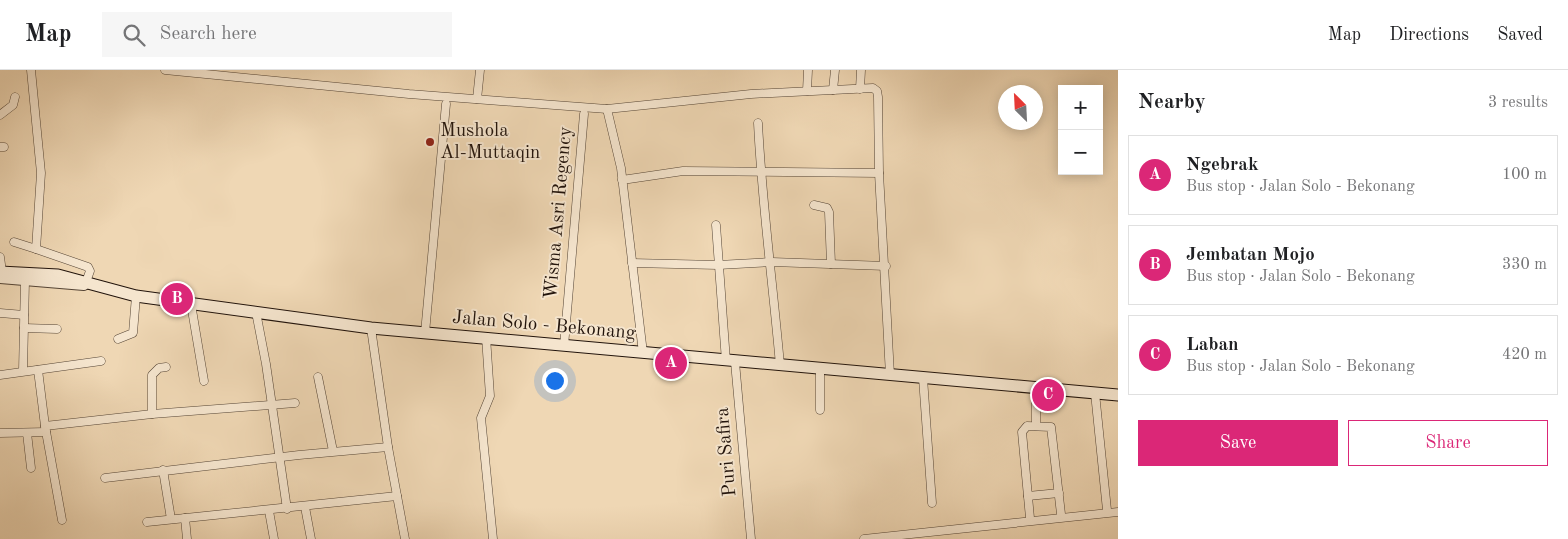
<!DOCTYPE html>
<meta charset="utf-8">
<style>
body{margin:0;font-family:"Old Standard TT",serif;background:#f6f6f6;color:#202124}
.controls{position:absolute;right:15px;top:15px;display:grid;overflow:hidden;border-radius:0px;box-shadow:0 2px 12px #0003}
.controls button{width:45px;height:45px;display:grid;place-items:center;padding:0;border:0;border-bottom:1px solid #e0e0e0;background:#fff;color:#202124;font:25px sans-serif}
.compass{position:absolute;left:998px;top:15px;width:45px;height:45px;border-radius:50%;background:#fff;box-shadow:0 2px 12px #0003;rotate:336deg}
.you{position:absolute;left:554px;top:310px;width:18px;height:18px;margin:-12px;border:4px solid #fff;border-radius:50%;background:#1a73e8;box-shadow:0 0 0 8px #1a73e833}
.badge{display:grid;place-items:center;width:32px;height:32px;border-radius:50%;background:#db2777;color:#fff;font-size:16px;font-weight:700}
.pin{position:absolute;translate:-50% -50%;border:2px solid #fff;box-shadow:0 1px 5px #0006}
.list{margin:0;padding:0;list-style:none}
h2{display:flex;justify-content:space-between;align-items:center;height:65px;margin:0;padding:0 20px;font-size:21px}
h2 small{font-size:16px;font-weight:400;color:#757577}
.list li{display:grid;grid-template-columns:32px 1fr auto;gap:15px;align-items:center;box-sizing:border-box;height:80px;margin:0 10px 10px;padding:0 10px;border:1px solid #e0e0e0;border-radius:0px}
.list b{display:block;font-size:19px;white-space:nowrap}
.list p{margin:0;font-size:16px;white-space:nowrap;color:#757577}
.list em{font-size:16px;font-style:normal;color:#757577}
.actions{display:flex;gap:10px;padding:15px 20px}
.actions a{flex:1;padding:11px 0;border:1px solid #db2777;border-radius:0px;text-align:center;font-size:18px;color:#db2777}
.actions .main{background:#db2777;color:#fff}
.icon{flex:none;width:28px;height:28px;fill:none;stroke:currentColor;stroke-width:2;stroke-linecap:round;stroke-linejoin:round}
.map{position:relative;flex:none;width:1118px;height:469px;overflow:hidden}
header{display:flex;align-items:center;gap:30px;box-sizing:border-box;height:70px;padding:0 25px;background:#fff;border-bottom:1px solid #e0e0e0}
header strong{font-size:24px}
nav{display:flex;gap:28px;margin-inline-start:auto;font-size:18px}
.search{width:350px;height:45px;background:#f6f6f6;display:flex;align-items:center;gap:12px;box-sizing:border-box;padding:0 18px;border-radius:0px;color:#757577;font-size:19px}
main{display:flex}
aside{flex:1;background:#fff}
.map>svg:first-child{display:block}
</style>
<header>
<strong>Map</strong>
<div class="search"><svg class="icon" aria-label="search" viewBox="0 0 24 24"><circle cx="10" cy="10" r="6"/><path d="M15 15l6 6"/></svg>Search here</div>
<nav><a>Map</a><a>Directions</a><a>Saved</a></nav>
</header>
<main>
<div class="map">
<svg width="1118" height="469" viewBox="0 0 1118 469">
<rect width="100%" height="100%" fill="#efd7b4"/>
<filter id="stains"><feTurbulence type="fractalNoise" baseFrequency=".004" numOctaves="4"/><feColorMatrix values="0 0 0 0 .2 0 0 0 0 .09 0 0 0 0 .02 0 0 0 .5 -.17"/></filter>
<radialGradient id="worn" r=".72"><stop offset=".6" stop-color="#630" stop-opacity="0"/><stop offset="1" stop-color="#630" stop-opacity=".3"/></radialGradient>
<g fill="none" stroke-linecap="round" stroke-linejoin="round">
<defs>
<g id="minor">
<polyline points="165,0 409,24 607,39 751,24 873,18 877,21 878,27 879,103 890,305"/>
<polyline points="860,19 861,0"/>
<polyline points="833,20 835,0"/>
<polyline points="807,21 808,0"/>
<polyline points="477,29 480,0"/>
<polyline points="607,39 621,98 643,283"/>
<polyline points="0,45 13,35 15,27"/>
<path d="M 758,53 C 762,134 773,215 780,295"/>
<polyline points="0,77 4,77"/>
<polyline points="622,110 683,101 879,103"/>
<polyline points="814,135 827,138 829,142 831,194"/>
<polyline points="716,155 726,291"/>
<polyline points="14,172 36,179 41,103 31,0"/>
<polyline points="36,179 88,197 90,201 86,212"/>
<polyline points="0,187 2,202"/>
<polyline points="632,193 718,195 772,192 886,196"/>
<polyline points="191,234 204,311"/>
<polyline points="256,242 266,294 287,439"/>
<polyline points="0,243 24,245"/>
<polyline points="24,258 57,259"/>
<polyline points="371,258 388,377 405,469"/>
<polyline points="425,263 446,34"/>
<polyline points="486,267 490,326 481,348 493,469"/>
<polyline points="118,269 133,263 136,226"/>
<polyline points="564,276 584,44"/>
<polyline points="735,292 751,469"/>
<polyline points="38,300 45,356 62,450"/>
<polyline points="23,301 25,210"/>
<polyline points="0,305 101,291"/>
<polyline points="318,307 333,381"/>
<polyline points="923,308 932,433"/>
<polyline points="1036,318 1036,356"/>
<polyline points="1095,323 1107,440"/>
<polyline points="820,340 820,299"/>
<polyline points="152,344 152,305 159,298 166,297"/>
<polyline points="45,356 152,344 295,333"/>
<polyline points="0,363 46,362"/>
<polyline points="27,363 31,398"/>
<polyline points="163,400 171,449"/>
<polyline points="105,408 299,385 388,377"/>
<polyline points="1028,426 1059,423"/>
<polyline points="305,437 311,469"/>
<polyline points="269,441 274,469"/>
<polyline points="185,448 187,469"/>
<polyline points="1030,448 1022,362 1027,356 1051,357 1061,444"/>
<polyline points="147,452 397,426"/>
<polyline points="864,469 1118,442"/>
</g>
<polyline id="tertiary" points="0,208 84,215"/>
<polyline id="secondary" points="0,202 58,205 136,226 371,258 1118,325"/>
</defs>
<use href="#minor" stroke="#544435" stroke-width="9"/>
<use href="#tertiary" stroke="#544435" stroke-width="12"/>
<use href="#secondary" stroke="#21130b" stroke-width="13"/>
<use href="#minor" stroke="#f5e5ce" stroke-width="8"/>
<use href="#tertiary" stroke="#f5e5ce" stroke-width="10"/>
<use href="#secondary" stroke="#f5e5ce" stroke-width="11"/>
</g>
<circle fill="#8f2418" stroke="#f5e5ce" stroke-width="2" cx="430" cy="72" r="5"/>
<g text-anchor="middle" dominant-baseline="central" stroke-width="4" stroke-linejoin="round" paint-order="stroke">
<g font-size="19" fill="#21130b" stroke="#f5e5ce" text-anchor="start">
<text x="440" y="61">Mushola<tspan x="440" dy="22">Al-Muttaqin</tspan></text>
</g>
<g font-size="19" fill="#21130b" stroke="#f5e5ce">
<text transform="translate(559 143) rotate(-85)">Wisma Asri Regency</text>
<text transform="translate(544 256) rotate(5)">Jalan Solo - Bekonang</text>
<text transform="translate(727 382) rotate(-95)">Puri Safira</text>
</g>
</g>
<rect width="100%" height="100%" filter="url(#stains)"/>
<rect width="100%" height="100%" fill="url(#worn)"/>
</svg>
<div class="controls">
<button>+</button>
<button>−</button>
</div>
<svg class="compass" viewBox="-18 -18 36 36"><path d="M0-13l5 13h-10z" fill="#e53935"/><path d="M0 13l5-13h-10z" fill="#757577"/></svg>
<div class="you"></div>
<div class="pin badge" style="left:671px;top:293px">A</div>
<div class="pin badge" style="left:177px;top:229px">B</div>
<div class="pin badge" style="left:1048px;top:325px">C</div>
</div>
<aside>
<h2>Nearby<small>3 results</small></h2>
<ul class="list">
<li><span class="badge">A</span><div><b>Ngebrak</b><p>Bus stop · Jalan Solo - Bekonang</p></div><em>100 m</em></li>
<li><span class="badge">B</span><div><b>Jembatan Mojo</b><p>Bus stop · Jalan Solo - Bekonang</p></div><em>330 m</em></li>
<li><span class="badge">C</span><div><b>Laban</b><p>Bus stop · Jalan Solo - Bekonang</p></div><em>420 m</em></li>
</ul>
<div class="actions"><a class="main">Save</a><a>Share</a></div>
</aside>
</main>
